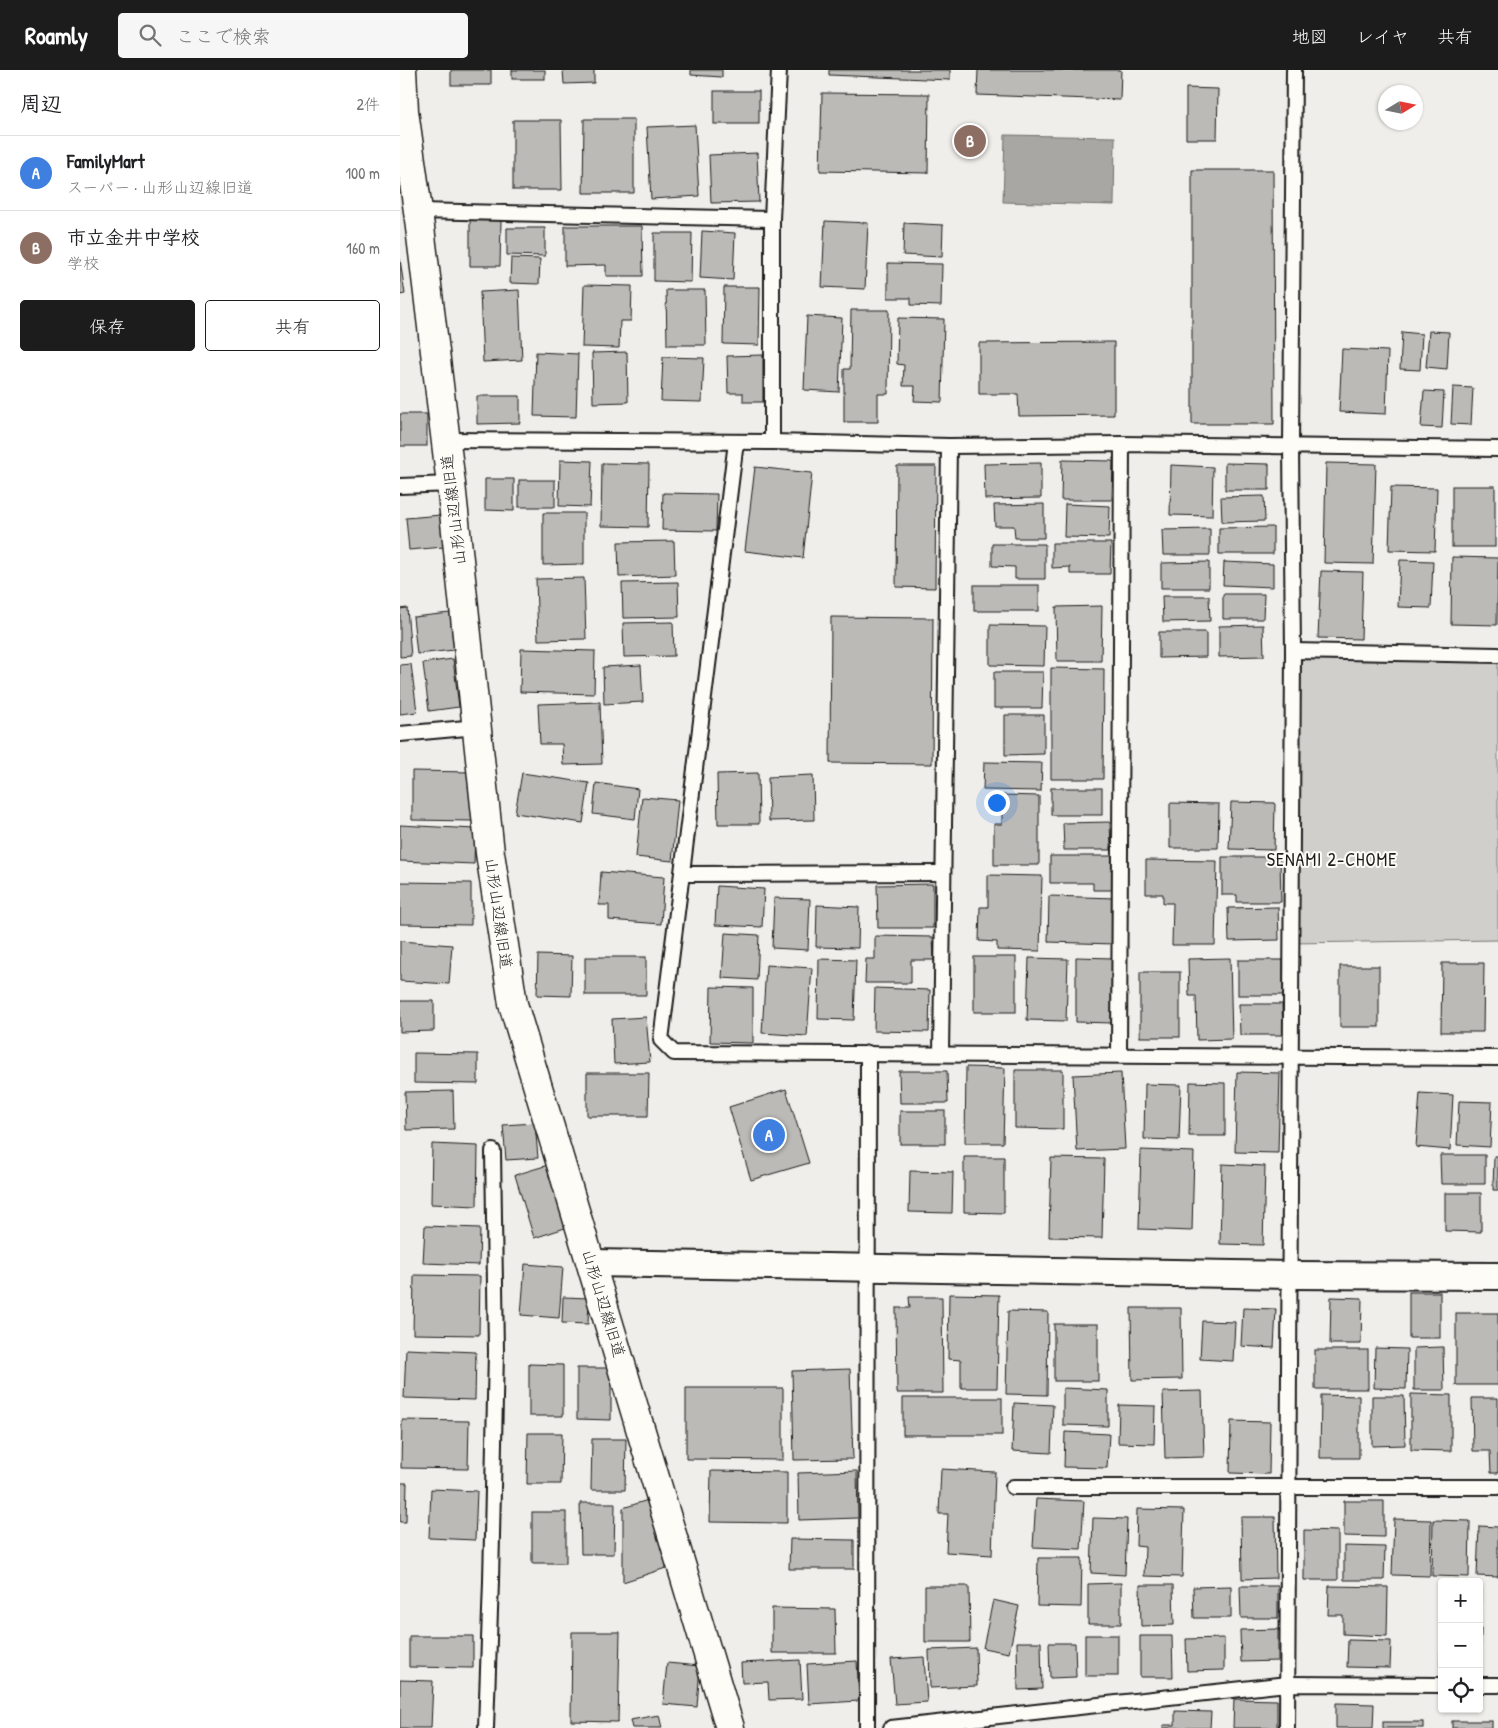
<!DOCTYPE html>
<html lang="ja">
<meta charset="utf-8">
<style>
body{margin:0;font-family:"Patrick Hand","Klee One",sans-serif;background:#f6f6f6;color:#202124}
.controls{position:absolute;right:15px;bottom:15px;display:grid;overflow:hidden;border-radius:5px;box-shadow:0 1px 4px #0004}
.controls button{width:45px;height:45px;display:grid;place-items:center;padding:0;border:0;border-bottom:1px solid #e0e0e0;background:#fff;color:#202124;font:25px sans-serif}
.compass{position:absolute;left:978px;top:15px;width:45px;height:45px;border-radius:50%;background:#fff;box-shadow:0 1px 4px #0004;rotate:80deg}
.you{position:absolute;left:596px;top:732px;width:18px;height:18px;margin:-12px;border:4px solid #fff;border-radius:50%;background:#1a73e8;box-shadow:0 0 0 8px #1a73e833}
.badge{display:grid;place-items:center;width:32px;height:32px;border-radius:50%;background:#1c1c1c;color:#fff;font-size:16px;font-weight:700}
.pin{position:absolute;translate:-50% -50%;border:2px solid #fff;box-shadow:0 1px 5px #0006}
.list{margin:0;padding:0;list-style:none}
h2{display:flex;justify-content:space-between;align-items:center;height:65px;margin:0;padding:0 20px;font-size:21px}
h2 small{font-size:16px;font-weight:400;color:#757577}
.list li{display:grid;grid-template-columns:32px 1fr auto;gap:15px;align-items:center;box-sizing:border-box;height:75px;padding:0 20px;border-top:1px solid #e0e0e0}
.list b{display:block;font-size:19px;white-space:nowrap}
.list p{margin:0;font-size:16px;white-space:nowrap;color:#757577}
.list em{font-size:16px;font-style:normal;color:#757577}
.actions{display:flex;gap:10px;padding:15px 20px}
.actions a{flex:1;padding:11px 0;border:1px solid #1c1c1c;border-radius:5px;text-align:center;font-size:18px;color:#1c1c1c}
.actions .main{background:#1c1c1c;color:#fff}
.icon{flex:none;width:28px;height:28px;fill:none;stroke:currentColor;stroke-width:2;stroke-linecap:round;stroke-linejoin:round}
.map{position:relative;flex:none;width:1098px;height:1658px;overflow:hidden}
header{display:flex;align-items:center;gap:30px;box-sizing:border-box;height:70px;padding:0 25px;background:#1c1c1c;color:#fff}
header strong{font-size:24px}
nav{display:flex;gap:28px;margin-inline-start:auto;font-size:18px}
.search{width:350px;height:45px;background:#f6f6f6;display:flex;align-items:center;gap:12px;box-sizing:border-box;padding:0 18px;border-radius:5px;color:#757577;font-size:19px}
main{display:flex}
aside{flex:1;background:#fff}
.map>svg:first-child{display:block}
</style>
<header>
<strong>Roamly</strong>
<div class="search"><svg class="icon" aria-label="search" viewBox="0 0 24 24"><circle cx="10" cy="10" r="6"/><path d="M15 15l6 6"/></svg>ここで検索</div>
<nav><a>地図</a><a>レイヤ</a><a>共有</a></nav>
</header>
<main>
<aside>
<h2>周辺<small>2件</small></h2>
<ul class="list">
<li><span class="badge" style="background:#3f7fe0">A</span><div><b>FamilyMart</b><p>スーパー · 山形山辺線旧道</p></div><em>100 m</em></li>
<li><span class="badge" style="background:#8d6e63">B</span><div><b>市立金井中学校</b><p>学校</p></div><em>160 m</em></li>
</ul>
<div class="actions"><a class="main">保存</a><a>共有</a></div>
</aside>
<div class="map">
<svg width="1098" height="1658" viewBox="0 0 1098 1658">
<rect width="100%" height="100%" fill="#f0eeea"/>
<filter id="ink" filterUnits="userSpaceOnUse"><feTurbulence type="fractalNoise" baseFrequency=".02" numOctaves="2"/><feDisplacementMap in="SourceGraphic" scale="10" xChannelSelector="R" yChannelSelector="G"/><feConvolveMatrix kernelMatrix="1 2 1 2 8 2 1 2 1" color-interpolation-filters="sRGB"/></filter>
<g filter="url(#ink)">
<polygon fill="#d0cfcc" stroke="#767674" points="893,581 1098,585 1098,870 891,873"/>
<polygon fill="#a8a7a3" stroke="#706f6d" points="605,65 715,67 714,135 603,132"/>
<g fill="#bbbab6" stroke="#1c1c1c">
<rect x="51" y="0" width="40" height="15"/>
<rect x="112" y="0" width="33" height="9"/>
<polygon points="163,0 194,0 194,13 164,14"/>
<polygon points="291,0 322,0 322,7 291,5"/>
<polygon points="429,0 550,0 550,10 429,5"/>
<polygon points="578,0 721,0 720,30 577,25"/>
<polygon points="786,18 818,19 817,69 786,69"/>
<rect x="314" y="21" width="45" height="33"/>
<polygon points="422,23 529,24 528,103 420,101"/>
<polygon points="184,49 234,49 234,123 183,123"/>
<polygon points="113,50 161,50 162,120 113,120"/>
<polygon points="295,55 299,126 251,129 247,57"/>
<polygon points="357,83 359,132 311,133 309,85"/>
<polygon points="792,100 873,100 874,354 792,354"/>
<polygon points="70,150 101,150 100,196 70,196"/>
<polygon points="425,151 468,153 465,219 422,217"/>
<polygon points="504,153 543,155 542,187 503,185"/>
<polygon points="165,156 242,156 243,206 206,206 206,195 165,196"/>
<polygon points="107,158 145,158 145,186 107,185"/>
<polygon points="302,161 335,163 333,210 300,208"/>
<polygon points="254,163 292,163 291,212 254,211"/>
<polygon points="111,188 140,189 139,214 110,213"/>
<polygon points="0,189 5,224 0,225"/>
<polygon points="488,193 542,194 541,236 511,235 511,228 488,228"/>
<polygon points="184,215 232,216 231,251 220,251 219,278 182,277"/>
<polygon points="324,217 360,217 359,275 323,274"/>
<polygon points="119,220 122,290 83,292 80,222"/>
<polygon points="266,220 305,220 306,275 267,275"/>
<polygon points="451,240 489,240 488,324 478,324 478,352 444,352 444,299 450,299"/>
<polygon points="407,246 442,248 439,322 404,320"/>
<polygon points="498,248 544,249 542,332 514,331 515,316 503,316 504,295 497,294"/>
<polygon points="1029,261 1049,262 1047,299 1026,297"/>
<polygon points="1002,262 1022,264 1020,300 1000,299"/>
<polygon points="714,272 714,345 619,346 618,324 579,324 579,273"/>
<polygon points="942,279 988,281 986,344 939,342"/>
<polygon points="136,282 178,284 176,347 134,346"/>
<polygon points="227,282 228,332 193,333 192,283"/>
<polygon points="363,285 363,332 343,332 343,323 328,323 327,286"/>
<polygon points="263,287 304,288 302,332 261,331"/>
<polygon points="1053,317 1073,318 1071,355 1051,354"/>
<polygon points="1024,321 1044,322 1042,358 1021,357"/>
<polygon points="77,326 120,326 120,353 77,354"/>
<rect x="0" y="344" width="27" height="32"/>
<polygon points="160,390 192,391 190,437 159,436"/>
<polygon points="662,390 713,391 712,430 661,430"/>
<polygon points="202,393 249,394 248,457 201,456"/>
<polygon points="641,393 641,428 585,429 584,394"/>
<polygon points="825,393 869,394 869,420 825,420"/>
<polygon points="926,393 976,394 973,494 924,493"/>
<polygon points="771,395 813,397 812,446 770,445"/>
<polygon points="497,396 536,396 535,518 496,517"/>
<polygon points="355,397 412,403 403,488 345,481"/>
<polygon points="85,409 114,409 114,441 85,440"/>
<rect x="119" y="410" width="36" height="27"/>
<rect x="1052" y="416" width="43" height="61"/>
<polygon points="991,417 1037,418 1035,481 989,480"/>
<polygon points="263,423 317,424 316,461 262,460"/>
<polygon points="864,426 865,451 822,452 821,427"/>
<polygon points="644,434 644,468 615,468 614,456 595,456 594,435"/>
<polygon points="665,434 710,436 709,468 664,467"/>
<polygon points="143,443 184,443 184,494 143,495"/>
<polygon points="41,445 44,477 9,480 6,448"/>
<polygon points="873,457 873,484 819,484 819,458"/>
<polygon points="810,459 810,485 763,485 762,460"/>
<polygon points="274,471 275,505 219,507 218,472"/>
<polygon points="652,473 711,473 710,504 670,504 670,497 652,498"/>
<polygon points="592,474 645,474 645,509 615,509 615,497 592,496"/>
<polygon points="1052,487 1098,488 1097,555 1051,554"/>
<polygon points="1000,490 1033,491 1031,538 998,537"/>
<polygon points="809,492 809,518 761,518 761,493"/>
<polygon points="824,492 873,494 873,517 823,515"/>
<polygon points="921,501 963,502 961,569 918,568"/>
<polygon points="184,508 186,569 138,570 136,509"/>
<polygon points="278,512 279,547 223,548 222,513"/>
<rect x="574" y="515" width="65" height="26"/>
<polygon points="823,524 864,524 863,549 823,549"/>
<polygon points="762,526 809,526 810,551 763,552"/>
<polygon points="702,536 701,591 657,591 656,537"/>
<polygon points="7,538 11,586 0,587 0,539"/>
<polygon points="50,543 54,580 17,584 13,547"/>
<polygon points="431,547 533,548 532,694 430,693"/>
<polygon points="273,552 274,586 224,587 223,553"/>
<polygon points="590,555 645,556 644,596 590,595"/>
<polygon points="863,555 864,586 819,587 819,556"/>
<polygon points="759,562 806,562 806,587 759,588"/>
<polygon points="121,579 195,581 194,624 120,622"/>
<polygon points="53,589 59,637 29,641 23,593"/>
<polygon points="11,594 17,642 0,644 0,595"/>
<polygon points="241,595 243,632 204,634 203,597"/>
<polygon points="651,598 704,599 703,709 651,709"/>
<polygon points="594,602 643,602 642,638 594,638"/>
<polygon points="200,632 202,694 163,695 162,674 140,674 138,634"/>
<polygon points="605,645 644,645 644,684 605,685"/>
<polygon points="584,692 642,693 641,721 583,720"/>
<polygon points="12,701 72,702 72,751 12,750"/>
<polygon points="122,703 189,713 183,753 115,743"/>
<polygon points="358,703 359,754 318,754 317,704"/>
<polygon points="413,705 414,750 369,751 368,707"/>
<polygon points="196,713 238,719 235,749 193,744"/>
<rect x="651" y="718" width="51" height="27"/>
<polygon points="602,725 639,726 639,795 594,795 594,754 602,754"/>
<polygon points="242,727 278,730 272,791 236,787"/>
<polygon points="831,732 875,733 874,780 829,779"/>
<polygon points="770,733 819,734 818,778 770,778"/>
<polygon points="710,752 711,780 664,780 663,753"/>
<polygon points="0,755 75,759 74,794 0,791"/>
<polygon points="650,786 714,786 714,820 693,820 693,813 650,813"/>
<polygon points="822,787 880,787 881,832 837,832 837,825 822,825"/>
<polygon points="746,790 817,791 815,875 772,875 773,833 763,833 763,824 746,824"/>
<polygon points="201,802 264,807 261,854 209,850 209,835 199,835"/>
<polygon points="588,805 642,806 640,881 597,880 597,872 579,871 580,837 588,837"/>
<polygon points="0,812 71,813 71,855 0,854"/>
<polygon points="533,814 533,858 478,858 477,815"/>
<polygon points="317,816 364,819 362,857 315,855"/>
<polygon points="649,826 715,828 714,874 648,872"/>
<polygon points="374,828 410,829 408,880 372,878"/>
<polygon points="417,835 459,837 458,878 416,877"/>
<polygon points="878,837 879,870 829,871 828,838"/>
<polygon points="325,863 359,865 357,910 322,908"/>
<polygon points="475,866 533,867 534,890 511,890 511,913 465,913 466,889 475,889"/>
<polygon points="0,871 52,875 49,914 0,911"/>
<polygon points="138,885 172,886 171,926 137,925"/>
<rect x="185" y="887" width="61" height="38"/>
<rect x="574" y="887" width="42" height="55"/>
<polygon points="676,887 713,888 712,953 676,952"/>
<polygon points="629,888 668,889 666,951 627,950"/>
<polygon points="830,888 832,969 797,970 796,926 789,926 788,889"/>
<polygon points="419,889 456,890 454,950 418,949"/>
<rect x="838" y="890" width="45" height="35"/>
<polygon points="1042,893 1084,893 1083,962 1041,962"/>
<polygon points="366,895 412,898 407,966 362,963"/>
<rect x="940" y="896" width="39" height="61"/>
<rect x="740" y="902" width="40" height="65"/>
<polygon points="311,917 353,918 353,973 310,972"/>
<polygon points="475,918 530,920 529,962 474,961"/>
<polygon points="0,931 34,931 34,961 0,962"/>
<polygon points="839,934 882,934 883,965 840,965"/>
<polygon points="246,947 250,992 214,994 212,949"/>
<polygon points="14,983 78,984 78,1014 14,1013"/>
<polygon points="566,997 605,998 603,1073 565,1073"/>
<polygon points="615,1000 663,1000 663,1059 615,1058"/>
<polygon points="499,1001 547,1001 548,1033 500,1033"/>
<polygon points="837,1002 880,1003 878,1083 835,1082"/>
<polygon points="187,1003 249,1003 248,1046 187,1046"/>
<polygon points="721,1003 725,1079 677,1081 673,1005"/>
<polygon points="790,1012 825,1013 825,1066 789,1066"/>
<polygon points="745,1014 781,1015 779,1070 744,1069"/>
<polygon points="386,1019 409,1093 351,1110 329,1037"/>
<polygon points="53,1021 54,1059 6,1060 5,1022"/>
<polygon points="1020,1023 1053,1025 1050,1080 1016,1077"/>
<polygon points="1059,1031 1092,1032 1090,1077 1057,1075"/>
<rect x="500" y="1041" width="45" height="33"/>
<polygon points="135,1053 138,1088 106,1090 103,1055"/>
<polygon points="32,1074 78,1076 77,1136 31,1134"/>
<polygon points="741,1080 794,1082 792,1161 739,1159"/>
<polygon points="1040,1085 1085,1085 1085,1114 1041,1114"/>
<polygon points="1094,1086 1098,1086 1098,1120 1093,1120"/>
<polygon points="564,1087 604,1087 604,1143 564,1142"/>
<polygon points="651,1088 704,1089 702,1168 649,1167"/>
<polygon points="822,1094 865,1096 863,1175 820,1174"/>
<polygon points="148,1095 168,1157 134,1168 115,1105"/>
<polygon points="510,1101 553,1102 552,1143 509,1142"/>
<polygon points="1045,1123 1081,1123 1081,1162 1045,1161"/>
<polygon points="25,1156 80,1158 79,1195 23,1193"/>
<polygon points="125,1194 163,1197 159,1248 121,1245"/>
<polygon points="14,1205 80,1206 79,1265 13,1264"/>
<rect x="1009" y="1222" width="31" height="46"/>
<polygon points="549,1224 599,1225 597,1318 561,1318 561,1290 548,1289"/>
<polygon points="163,1227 189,1228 188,1254 162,1253"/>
<polygon points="509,1227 542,1227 543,1323 497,1323 496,1238 510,1238"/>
<polygon points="931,1227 962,1228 961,1274 930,1274"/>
<polygon points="731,1238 781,1238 782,1309 732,1310"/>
<polygon points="843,1238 876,1239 874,1278 841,1276"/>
<polygon points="608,1241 648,1242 647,1325 606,1324"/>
<rect x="1056" y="1243" width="42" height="72"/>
<polygon points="802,1251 835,1252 833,1291 800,1289"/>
<rect x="654" y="1254" width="44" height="57"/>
<polygon points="1043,1277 1044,1320 1014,1320 1014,1278"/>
<polygon points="975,1278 1007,1279 1006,1319 974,1318"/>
<polygon points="6,1279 76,1282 75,1330 4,1328"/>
<rect x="915" y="1280" width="53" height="39"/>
<polygon points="129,1294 163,1295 163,1346 129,1346"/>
<polygon points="177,1298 211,1298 211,1350 177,1349"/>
<polygon points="450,1299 453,1389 394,1390 392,1301"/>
<polygon points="286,1318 383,1318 383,1390 286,1389"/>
<polygon points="663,1318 708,1320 708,1356 663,1355"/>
<polygon points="802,1321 804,1387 765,1388 763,1322"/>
<polygon points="1011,1324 1051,1325 1051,1381 1011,1380"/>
<polygon points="921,1325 959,1326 959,1388 920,1388"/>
<polygon points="972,1326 1004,1326 1005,1375 972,1376"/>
<rect x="503" y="1328" width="99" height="37"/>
<polygon points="1072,1328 1098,1328 1098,1403 1091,1403 1090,1381 1073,1381"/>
<polygon points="614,1333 653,1335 651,1383 612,1381"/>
<polygon points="719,1335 755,1336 754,1374 718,1373"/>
<polygon points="2,1350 69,1351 68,1399 1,1398"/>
<polygon points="831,1351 870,1352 869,1404 830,1403"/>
<polygon points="665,1362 709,1364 707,1398 664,1397"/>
<polygon points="128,1363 162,1363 161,1414 127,1414"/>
<polygon points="192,1369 226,1369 225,1420 191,1420"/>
<polygon points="541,1399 595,1402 592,1485 546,1482 548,1444 539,1444"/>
<polygon points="311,1401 387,1402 387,1453 310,1452"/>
<polygon points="457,1401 458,1448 399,1450 398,1403"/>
<polygon points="0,1413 7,1413 6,1452 0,1452"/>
<polygon points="31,1419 77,1421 75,1470 29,1468"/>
<polygon points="251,1429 272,1496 223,1512 223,1438"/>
<polygon points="636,1429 684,1431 681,1479 633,1477"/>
<polygon points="944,1431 984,1431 984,1467 944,1466"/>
<polygon points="180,1433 215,1433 214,1484 181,1484"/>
<polygon points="737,1439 784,1440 782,1507 744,1506 745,1477 736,1476"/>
<rect x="132" y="1442" width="34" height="51"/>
<polygon points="841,1447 875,1447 876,1508 842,1509"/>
<polygon points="693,1448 727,1449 725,1505 691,1503"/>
<polygon points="994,1449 1031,1450 1030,1506 992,1505"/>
<polygon points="1033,1450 1070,1451 1069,1507 1032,1506"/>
<polygon points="1079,1456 1098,1457 1098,1507 1077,1506"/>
<polygon points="904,1460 938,1461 938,1510 904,1510"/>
<polygon points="390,1469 454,1470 454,1499 389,1499"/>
<polygon points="944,1476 985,1477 984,1510 944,1510"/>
<polygon points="638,1488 682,1488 681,1537 637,1536"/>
<polygon points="721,1513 721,1554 688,1554 688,1514"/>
<polygon points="740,1515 773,1515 774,1555 741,1556"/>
<polygon points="525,1516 569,1516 570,1572 525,1572"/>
<polygon points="831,1516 831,1548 794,1548 793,1517"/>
<polygon points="840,1516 878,1516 878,1548 841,1548"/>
<polygon points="929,1516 988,1517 987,1566 943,1564 943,1545 928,1545"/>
<rect x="1040" y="1516" width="2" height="37"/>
<polygon points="1079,1517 1081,1517 1080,1554 1079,1554"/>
<polygon points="593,1530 619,1536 609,1583 583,1578"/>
<polygon points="372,1538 435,1539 436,1583 372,1583"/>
<polygon points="878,1559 878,1591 841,1592 840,1560"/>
<polygon points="1041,1559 1042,1559 1042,1596 1040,1596"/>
<polygon points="1079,1559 1081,1559 1080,1596 1079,1596"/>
<polygon points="172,1562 220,1562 218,1652 171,1651"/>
<rect x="685" y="1565" width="33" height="41"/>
<polygon points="9,1566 73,1566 73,1598 9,1597"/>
<polygon points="740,1566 772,1566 773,1607 740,1607"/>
<polygon points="824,1568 824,1600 787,1601 786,1569"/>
<polygon points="948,1570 991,1571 990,1598 947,1597"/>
<polygon points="617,1572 641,1572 642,1619 618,1620"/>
<polygon points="649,1573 675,1573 676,1607 650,1608"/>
<polygon points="576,1578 577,1616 530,1618 529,1580"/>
<polygon points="524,1587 527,1632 495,1634 491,1589"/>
<polygon points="400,1590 402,1629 369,1630 368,1612 342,1613 341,1593"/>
<polygon points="457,1591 459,1631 409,1634 407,1594"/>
<polygon points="267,1593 300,1596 297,1637 263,1634"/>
<polygon points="0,1610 33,1611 31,1658 0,1658"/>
<polygon points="834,1629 877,1630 877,1658 833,1658"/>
<polygon points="936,1633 974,1634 973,1658 936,1658"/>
<polygon points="775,1641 811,1642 810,1658 763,1658 763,1655 775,1655"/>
<polygon points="259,1645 262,1658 232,1658 230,1650"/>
<rect x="1052" y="1651" width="40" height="7"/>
<rect x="983" y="1652" width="40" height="6"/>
</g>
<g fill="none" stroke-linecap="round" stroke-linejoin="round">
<defs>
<g id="service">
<polyline points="18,141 372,149"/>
<polyline points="45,370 372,372 549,376 722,374 1098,379"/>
<polyline points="336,372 261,970 274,983 1098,988"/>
<polyline points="372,372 372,149 379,0"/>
<polyline points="0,416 51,414"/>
<polyline points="893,581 1098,585"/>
<polyline points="0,664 77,657"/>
<polyline points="282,804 543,803"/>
<polyline points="541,984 549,376"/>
<polyline points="719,985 722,374"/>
<polyline points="613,1417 1098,1417"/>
<polyline points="1079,1615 1098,1615"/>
<polyline points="86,1658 91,1511 96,1282 93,1081"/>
<polyline points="467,1658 468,983"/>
<polyline points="491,1658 887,1614 1042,1615"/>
<polyline points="887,1658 893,581 891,376 894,0"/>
</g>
<polyline id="minor" points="192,1193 889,1205 1098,1206"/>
<polyline id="tertiary" points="2,0 4,41 18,141 51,414 90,783 113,934 330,1658"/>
</defs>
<use href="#service" stroke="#1c1c1c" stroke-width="18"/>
<use href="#minor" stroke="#1c1c1c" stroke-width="30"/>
<use href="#tertiary" stroke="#1c1c1c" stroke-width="31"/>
<use href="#service" stroke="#fdfcf7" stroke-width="14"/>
<use href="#minor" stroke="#fdfcf7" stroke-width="26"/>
<use href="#tertiary" stroke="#fdfcf7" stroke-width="28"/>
</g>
</g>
<g text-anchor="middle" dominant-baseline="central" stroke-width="4" stroke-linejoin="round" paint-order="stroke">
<g font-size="16" fill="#1c1c1c" stroke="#fdfcf7">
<text transform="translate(53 440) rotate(-97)">山形山辺線旧道</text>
<text transform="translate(99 843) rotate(82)">山形山辺線旧道</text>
<text transform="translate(204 1233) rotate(73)">山形山辺線旧道</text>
</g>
<g font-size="18" letter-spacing="1" fill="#1c1c1c" stroke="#fdfcf7">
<text x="932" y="789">SENAMI 2-CHOME</text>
</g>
</g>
</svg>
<div class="controls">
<button>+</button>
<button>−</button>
<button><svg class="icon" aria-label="locate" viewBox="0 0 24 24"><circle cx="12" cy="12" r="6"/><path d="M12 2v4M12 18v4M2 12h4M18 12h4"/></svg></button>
</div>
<svg class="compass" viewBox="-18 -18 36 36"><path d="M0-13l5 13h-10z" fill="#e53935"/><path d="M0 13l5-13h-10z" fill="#757577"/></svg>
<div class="you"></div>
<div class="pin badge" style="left:369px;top:1065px;background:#3f7fe0">A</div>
<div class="pin badge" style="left:570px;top:71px;background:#8d6e63">B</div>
</div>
</main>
